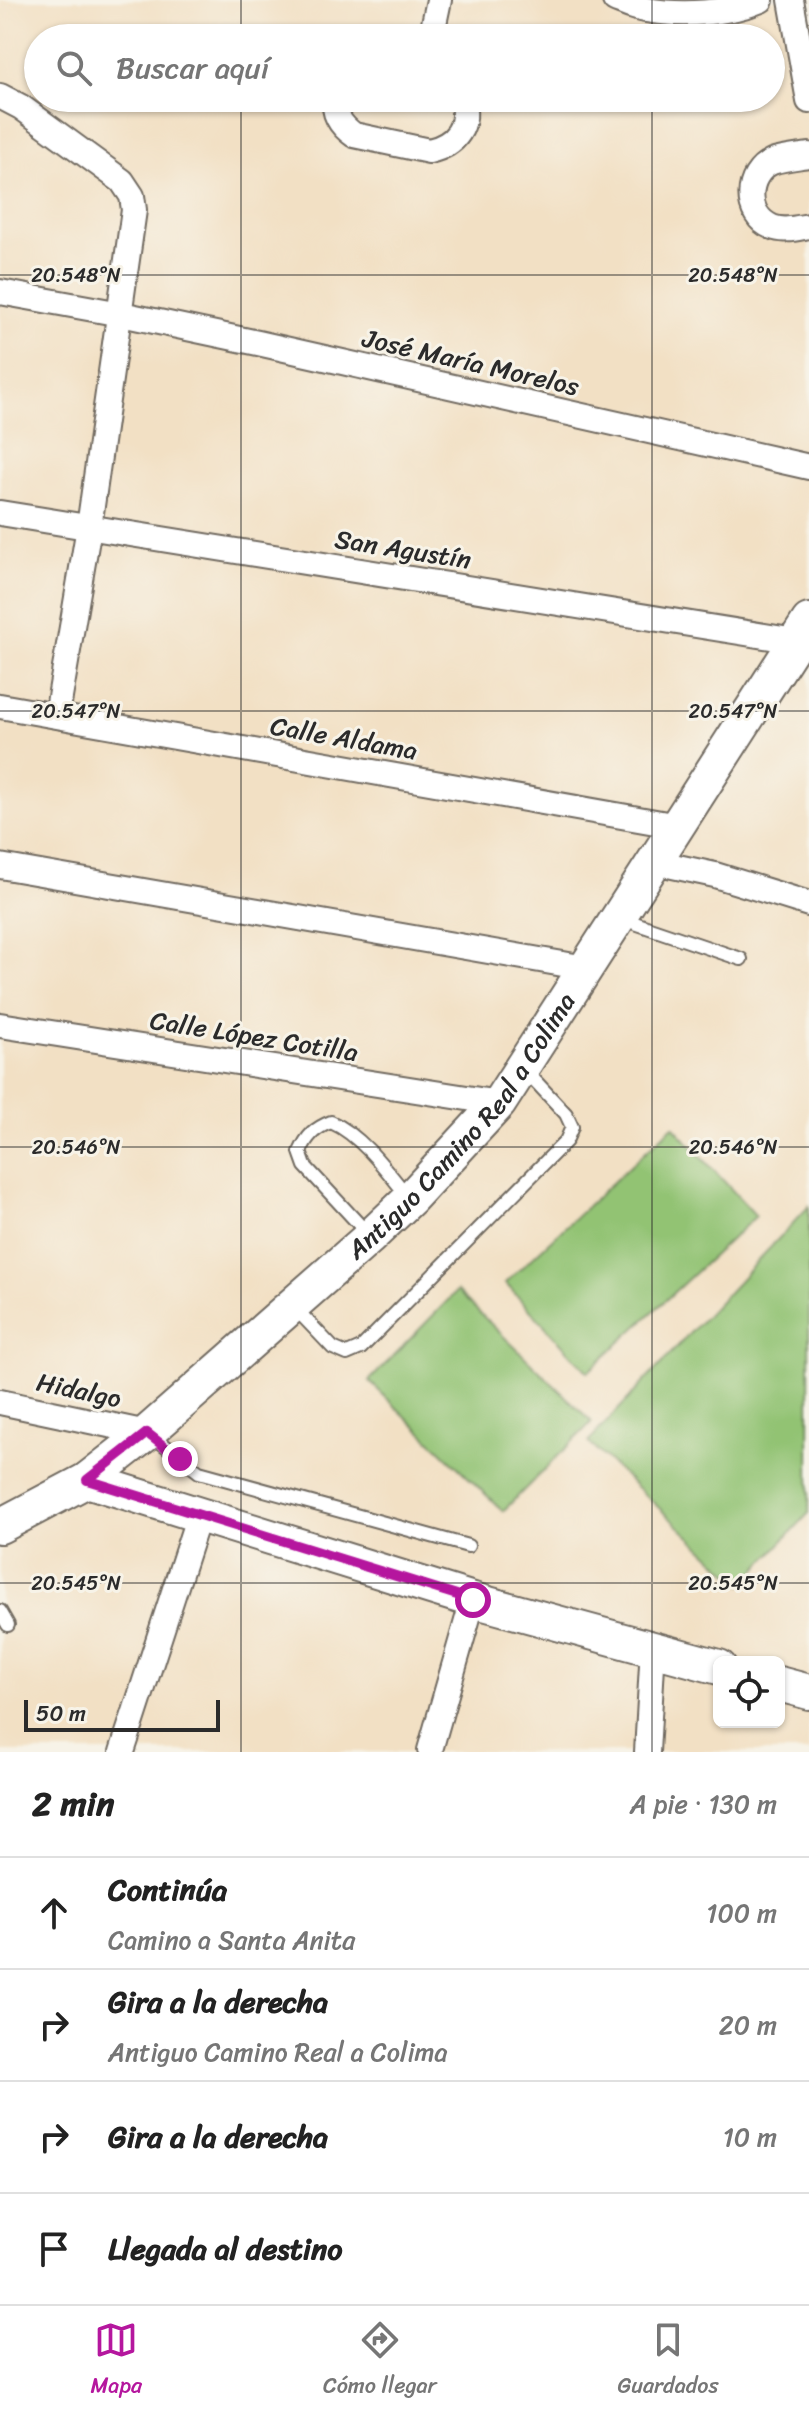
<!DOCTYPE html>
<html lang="es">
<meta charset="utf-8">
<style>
body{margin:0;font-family:Sriracha,sans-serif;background:#f6f6f6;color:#222}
.controls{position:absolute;right:24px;bottom:24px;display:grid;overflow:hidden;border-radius:12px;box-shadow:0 2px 6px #0004}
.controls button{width:72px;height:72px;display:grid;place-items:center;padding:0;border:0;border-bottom:2px solid #e0e0e0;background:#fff;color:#222;font:40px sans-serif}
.scale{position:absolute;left:24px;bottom:20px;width:196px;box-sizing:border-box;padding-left:8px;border:4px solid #2b2b2b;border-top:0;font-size:22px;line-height:28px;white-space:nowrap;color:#2b2b2b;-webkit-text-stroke:6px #f7f3e8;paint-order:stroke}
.stop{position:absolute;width:24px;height:24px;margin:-18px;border:6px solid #b5179e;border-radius:50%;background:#fff}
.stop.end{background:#b5179e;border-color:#fff;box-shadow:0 2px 8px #0008}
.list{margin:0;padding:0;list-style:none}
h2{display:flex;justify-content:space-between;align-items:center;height:104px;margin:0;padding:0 32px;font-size:34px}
h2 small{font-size:26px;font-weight:400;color:#767676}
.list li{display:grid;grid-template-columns:52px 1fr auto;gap:24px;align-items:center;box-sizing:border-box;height:112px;padding:0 32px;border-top:2px solid #e0e0e0}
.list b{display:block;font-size:30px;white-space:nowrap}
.list p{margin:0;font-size:26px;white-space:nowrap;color:#767676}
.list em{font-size:26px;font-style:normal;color:#767676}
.icon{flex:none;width:44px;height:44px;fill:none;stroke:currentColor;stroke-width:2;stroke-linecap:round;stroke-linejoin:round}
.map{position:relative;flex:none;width:809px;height:1752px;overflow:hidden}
.search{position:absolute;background:#fff;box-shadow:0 2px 6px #0004;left:24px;right:24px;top:24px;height:88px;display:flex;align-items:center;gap:20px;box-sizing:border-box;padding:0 28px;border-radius:44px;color:#767676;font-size:30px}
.sheet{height:552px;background:#fff}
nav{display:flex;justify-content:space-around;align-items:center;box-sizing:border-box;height:112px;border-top:2px solid #e0e0e0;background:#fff;font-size:22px;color:#767676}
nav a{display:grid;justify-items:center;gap:4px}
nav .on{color:#b5179e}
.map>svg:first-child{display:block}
</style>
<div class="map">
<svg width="809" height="1752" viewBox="0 0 809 1752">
<rect width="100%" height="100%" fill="#f7f3e8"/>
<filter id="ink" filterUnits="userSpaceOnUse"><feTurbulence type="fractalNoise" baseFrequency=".0125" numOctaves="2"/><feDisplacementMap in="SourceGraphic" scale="16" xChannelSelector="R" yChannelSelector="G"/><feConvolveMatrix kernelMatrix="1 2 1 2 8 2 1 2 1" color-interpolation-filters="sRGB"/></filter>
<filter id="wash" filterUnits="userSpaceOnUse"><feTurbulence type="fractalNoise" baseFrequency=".006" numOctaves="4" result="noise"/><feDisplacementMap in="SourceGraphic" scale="32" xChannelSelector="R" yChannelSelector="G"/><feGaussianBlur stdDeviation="1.8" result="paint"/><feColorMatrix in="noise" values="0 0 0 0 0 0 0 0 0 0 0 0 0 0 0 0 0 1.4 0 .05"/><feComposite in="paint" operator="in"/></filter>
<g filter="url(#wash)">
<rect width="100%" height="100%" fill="#f2e0c4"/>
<g fill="#92c373" stroke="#5e774f" stroke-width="2">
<polygon points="673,1126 756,1216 588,1372 505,1283"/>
<polygon points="809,1206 809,1513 742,1585 588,1442"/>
<polygon points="457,1291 592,1422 503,1511 369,1381"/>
</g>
</g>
<g filter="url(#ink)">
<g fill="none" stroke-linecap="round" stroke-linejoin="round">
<defs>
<g id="lane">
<polyline points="623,919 741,959"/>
<path d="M 368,1234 L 305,1166 L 300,1152 C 307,1136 315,1128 331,1122 C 361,1135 388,1172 408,1197"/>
<polyline points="294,1307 333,1348 347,1354 361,1348 566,1141 572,1127 566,1114 524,1069"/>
<polyline points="150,1434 199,1472 468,1546"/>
<polyline points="0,1611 8,1625"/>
</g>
<g id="street">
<path d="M 615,0 C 625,4 635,9 646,10 C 680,16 729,14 761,0"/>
<polyline points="791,0 809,101"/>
<polyline points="431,38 439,0"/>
<polyline points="0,96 21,107 122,181 132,196 134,210 89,527 57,715"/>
<path d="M 335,98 C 333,115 341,126 354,135 L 429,151 C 456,145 471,125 461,98"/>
<path d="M 809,155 C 797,157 783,158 772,162 C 745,174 744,215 772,227 C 784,232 797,228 809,226"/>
<polyline points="0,292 121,314 258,343 809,467"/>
<polyline points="0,513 796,641"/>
<polyline points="0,706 678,826"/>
<polyline points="654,862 715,875 809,904"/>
<polyline points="0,866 586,968"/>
<polyline points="0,1025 499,1103"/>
<polyline points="0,1402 147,1433"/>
<polyline points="430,1750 473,1600"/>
<polyline points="122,1752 199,1515"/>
<polyline points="647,1752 653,1647"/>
</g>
<g id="secondary">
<polyline points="87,1480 473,1600 719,1667"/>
<path id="s1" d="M 0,1526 L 87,1480 L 147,1433 L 370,1237 L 410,1199 L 499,1103 L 809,621"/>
<polyline points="779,1684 809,1692"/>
</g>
</defs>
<use href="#lane" stroke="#716a61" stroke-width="16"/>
<use href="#street" stroke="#716a61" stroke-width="28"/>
<use href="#secondary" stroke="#716a61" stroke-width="38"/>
<use href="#lane" stroke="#fff" stroke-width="12"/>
<use href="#street" stroke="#fff" stroke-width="24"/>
<use href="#secondary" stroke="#fff" stroke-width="34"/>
</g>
</g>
<g fill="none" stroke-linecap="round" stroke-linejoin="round" filter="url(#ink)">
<polyline stroke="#b5179e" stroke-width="10" points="180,1459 147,1433 87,1480 473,1600"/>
</g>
<path fill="none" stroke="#2b2b2b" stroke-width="2" stroke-opacity="0.45" d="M 241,0 L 241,38M 652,0 L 652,38M 241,98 L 241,1752M 652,98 L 652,1752M 0,275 L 809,275M 0,711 L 809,711M 0,1147 L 809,1147M 0,1583 L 809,1583"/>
<g text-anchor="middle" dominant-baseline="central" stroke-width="6" stroke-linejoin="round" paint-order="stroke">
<g font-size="26" fill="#2b2b2b" stroke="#f7f3e8">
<text transform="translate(471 362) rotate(13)">José María Morelos</text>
<text transform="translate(403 549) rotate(9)">San Agustín</text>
<text transform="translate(344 738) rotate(10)">Calle Aldama</text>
<text transform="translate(254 1036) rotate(9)">Calle López Cotilla</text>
<text stroke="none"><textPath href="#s1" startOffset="616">Antiguo Camino Real a Colima</textPath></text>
<text transform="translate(79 1390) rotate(12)">Hidalgo</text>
</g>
</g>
<g font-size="20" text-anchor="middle" fill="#2b2b2b" stroke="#f7f3e8" stroke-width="6" stroke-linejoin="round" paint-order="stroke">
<text x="76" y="282">20.548°N</text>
<text x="733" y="282">20.548°N</text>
<text x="76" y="718">20.547°N</text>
<text x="733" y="718">20.547°N</text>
<text x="76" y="1154">20.546°N</text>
<text x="733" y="1154">20.546°N</text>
<text x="76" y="1590">20.545°N</text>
<text x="733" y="1590">20.545°N</text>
</g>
</svg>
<div class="controls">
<button><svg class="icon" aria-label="locate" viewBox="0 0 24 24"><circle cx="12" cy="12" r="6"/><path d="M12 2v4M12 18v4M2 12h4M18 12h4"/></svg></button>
</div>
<div class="scale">50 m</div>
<div class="stop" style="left:473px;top:1600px"></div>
<div class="stop end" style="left:180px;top:1459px"></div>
<div class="search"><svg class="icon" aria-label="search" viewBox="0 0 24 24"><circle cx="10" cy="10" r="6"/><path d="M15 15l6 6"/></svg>Buscar aquí</div>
</div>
<section class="sheet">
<h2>2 min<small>A pie · 130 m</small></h2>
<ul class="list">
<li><svg class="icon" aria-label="ahead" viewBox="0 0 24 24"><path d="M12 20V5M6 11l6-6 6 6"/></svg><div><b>Continúa</b><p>Camino a Santa Anita</p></div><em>100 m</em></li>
<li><svg class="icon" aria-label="right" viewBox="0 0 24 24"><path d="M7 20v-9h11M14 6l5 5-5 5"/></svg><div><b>Gira a la derecha</b><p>Antiguo Camino Real a Colima</p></div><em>20 m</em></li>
<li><svg class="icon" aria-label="right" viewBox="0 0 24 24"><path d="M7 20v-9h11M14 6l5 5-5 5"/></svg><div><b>Gira a la derecha</b></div><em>10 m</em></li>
<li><svg class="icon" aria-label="arrive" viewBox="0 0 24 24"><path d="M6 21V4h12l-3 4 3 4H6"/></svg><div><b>Llegada al destino</b></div></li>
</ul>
</section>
<nav>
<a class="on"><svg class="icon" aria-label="map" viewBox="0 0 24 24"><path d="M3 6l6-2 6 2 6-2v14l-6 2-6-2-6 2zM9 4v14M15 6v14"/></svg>Mapa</a>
<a><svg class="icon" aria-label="directions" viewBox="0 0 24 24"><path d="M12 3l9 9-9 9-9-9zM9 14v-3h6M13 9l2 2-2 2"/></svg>Cómo llegar</a>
<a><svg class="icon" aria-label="saved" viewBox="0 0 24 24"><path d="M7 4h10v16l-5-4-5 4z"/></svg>Guardados</a>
</nav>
